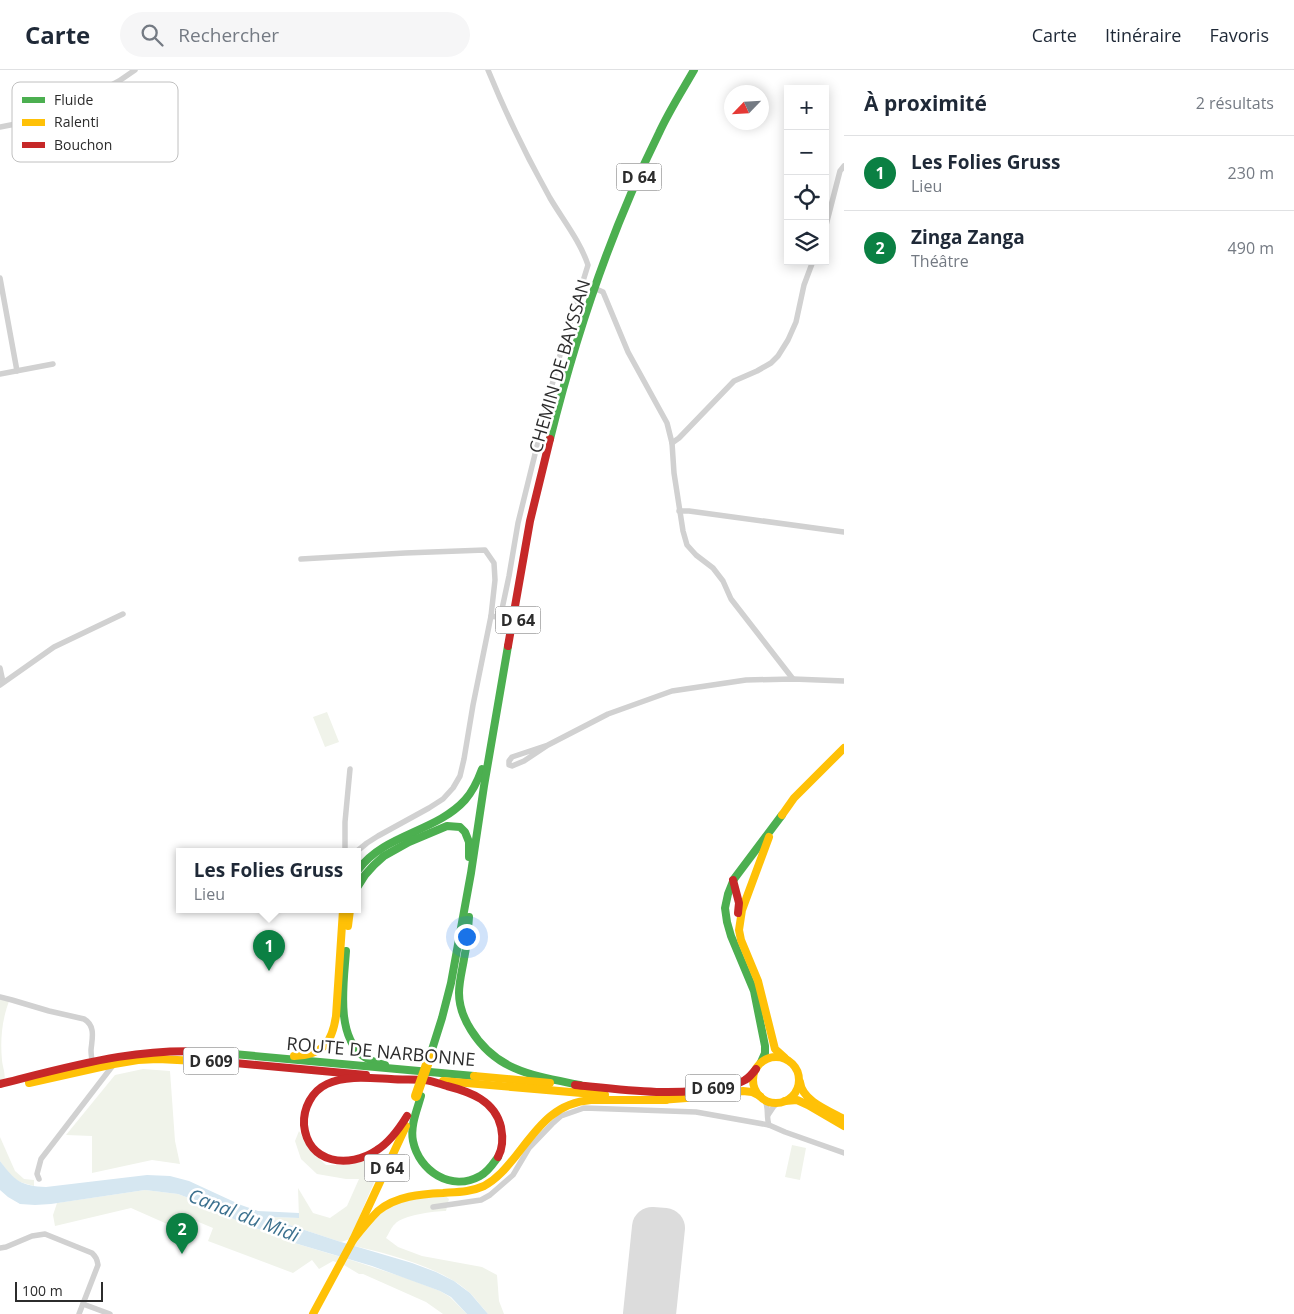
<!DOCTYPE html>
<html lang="fr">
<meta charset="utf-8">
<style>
body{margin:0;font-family:"Open Sans",sans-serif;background:#f6f6f7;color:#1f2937}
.controls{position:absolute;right:15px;top:15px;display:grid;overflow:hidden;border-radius:0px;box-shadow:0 2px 12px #0003}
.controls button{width:45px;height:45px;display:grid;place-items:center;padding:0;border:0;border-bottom:1px solid #e0e1e3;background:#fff;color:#1f2937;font:25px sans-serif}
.compass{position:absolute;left:724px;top:15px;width:45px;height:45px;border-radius:50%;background:#fff;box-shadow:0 2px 12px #0003;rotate:245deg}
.scale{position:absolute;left:15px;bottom:12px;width:88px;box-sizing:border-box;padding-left:5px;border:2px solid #2c2c2c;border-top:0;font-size:14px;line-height:18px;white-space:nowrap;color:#2c2c2c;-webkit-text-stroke:4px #fff;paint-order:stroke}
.you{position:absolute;left:466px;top:866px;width:18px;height:18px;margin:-12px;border:4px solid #fff;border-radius:50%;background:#1a73e8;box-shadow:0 0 0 8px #1a73e833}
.badge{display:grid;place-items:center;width:32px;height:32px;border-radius:50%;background:#0b8043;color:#fff;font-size:16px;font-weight:700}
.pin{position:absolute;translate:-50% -41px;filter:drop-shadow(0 1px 2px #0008)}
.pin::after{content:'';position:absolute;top:26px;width:18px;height:15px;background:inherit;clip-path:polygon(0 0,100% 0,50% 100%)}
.popup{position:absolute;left:176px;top:778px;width:185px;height:65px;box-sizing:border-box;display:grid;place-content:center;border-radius:0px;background:#fff;filter:drop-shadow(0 1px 4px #0005);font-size:16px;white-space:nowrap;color:#747a83}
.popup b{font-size:19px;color:#1f2937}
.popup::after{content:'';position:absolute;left:50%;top:100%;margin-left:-10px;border:10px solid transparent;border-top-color:#fff}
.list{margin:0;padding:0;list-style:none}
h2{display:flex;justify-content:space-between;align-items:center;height:65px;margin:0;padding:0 20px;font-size:21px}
h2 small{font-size:16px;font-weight:400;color:#747a83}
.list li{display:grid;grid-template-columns:32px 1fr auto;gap:15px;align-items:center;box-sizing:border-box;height:75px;padding:0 20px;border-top:1px solid #e0e1e3}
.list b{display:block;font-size:19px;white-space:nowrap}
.list p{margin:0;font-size:16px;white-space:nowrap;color:#747a83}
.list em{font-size:16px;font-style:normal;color:#747a83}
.icon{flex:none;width:28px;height:28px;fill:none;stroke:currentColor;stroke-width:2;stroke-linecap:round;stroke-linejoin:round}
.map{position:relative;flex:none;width:844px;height:1244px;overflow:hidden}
header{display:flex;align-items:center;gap:30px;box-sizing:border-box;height:70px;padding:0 25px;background:#fff;border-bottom:1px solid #e0e1e3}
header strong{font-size:24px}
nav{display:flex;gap:28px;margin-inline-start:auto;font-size:18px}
.search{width:350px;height:45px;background:#f6f6f7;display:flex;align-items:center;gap:12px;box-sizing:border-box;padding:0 18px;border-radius:28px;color:#747a83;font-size:19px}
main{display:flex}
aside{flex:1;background:#fff}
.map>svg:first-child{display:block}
</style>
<header>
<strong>Carte</strong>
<div class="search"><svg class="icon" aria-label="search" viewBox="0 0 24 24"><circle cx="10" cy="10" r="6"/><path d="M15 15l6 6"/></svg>Rechercher</div>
<nav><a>Carte</a><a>Itinéraire</a><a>Favoris</a></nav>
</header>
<main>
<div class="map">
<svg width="844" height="1244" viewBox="0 0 844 1244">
<rect width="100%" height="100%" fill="#fff"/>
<g fill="#f0f3ea">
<polygon points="327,642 339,672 325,677 313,647"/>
<path d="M 0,928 L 10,929 C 2,948 0,970 2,990 C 3,1000 6,1002 4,1014 L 0,1014 Z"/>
<polygon points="143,999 170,1001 175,1071 180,1094 152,1090 92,1103 92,1066 66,1065 115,1005"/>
<polygon points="299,1061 310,1080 326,1095 349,1095 373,1089 383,1091 350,1169 341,1172 271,1149 271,1147 299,1148 298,1118 313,1143 330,1148 347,1136 359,1109 346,1109 317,1104 301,1089 295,1071"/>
<polygon points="0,1067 15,1101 24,1109 34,1110 34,1116 20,1112 11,1106 0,1091"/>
<polygon points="792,1075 806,1078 800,1110 785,1107"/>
<polygon points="145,1120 178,1124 194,1130 238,1151 291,1172 354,1191 406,1208 440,1221 450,1227 467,1244 443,1244 426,1232 363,1204 359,1204 344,1195 333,1191 319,1199 312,1190 293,1203 208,1171 213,1158 189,1148 183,1161 131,1138 55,1156 53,1145 57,1133"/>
<path d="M 443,1124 L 449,1129 L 446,1141 C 434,1141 403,1145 395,1154 C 391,1157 389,1164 386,1168 L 398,1177 L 422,1186 L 482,1197 L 497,1205 L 499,1231 L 504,1244 L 488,1244 C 482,1237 476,1229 470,1223 C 442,1197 388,1184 351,1175 L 386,1134 Z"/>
</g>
<path fill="#d6e7f1" d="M 0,1091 C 15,1111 21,1116 46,1117 L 147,1105 L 170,1106 L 189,1111 L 241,1135 L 258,1141 L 299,1143 L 299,1148 L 271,1147 L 271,1149 L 341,1172 L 412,1193 L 436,1202 L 454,1211 L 470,1223 L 488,1244 L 467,1244 L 451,1227 L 440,1221 L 372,1196 L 291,1172 L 238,1151 L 194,1130 L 178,1124 L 145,1120 L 51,1134 L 35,1135 L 20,1134 L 8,1127 L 0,1120 Z"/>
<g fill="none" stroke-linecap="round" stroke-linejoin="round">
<polyline stroke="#dcdcdc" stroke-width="40" points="643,1244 652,1157 665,1158 656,1244"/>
<g stroke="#d1d1d1" stroke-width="5.5">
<path d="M 488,0 C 506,44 527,87 550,128 C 563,150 580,171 588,195 L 557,295 L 518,453 L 509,506 L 502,539 L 497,547 L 491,546"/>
<polyline points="0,57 36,50 80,32 119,11 135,0"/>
<polyline points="825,159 840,101 844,96"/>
<polyline points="0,208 17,301"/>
<polyline points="594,218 603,222 628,282 667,353 672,373 674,403 683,461 687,475 696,485 713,498 723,511 731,529 793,609"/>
<polyline points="0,304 53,294"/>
<polyline points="672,373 679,368 734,311 757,301 771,293 778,286 788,270 796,252 804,215 813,191"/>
<polyline points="679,441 689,441 844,462"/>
<polyline points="301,489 405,483 485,480 494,493 495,510 491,546 473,635 464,689 460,706 453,718 443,729 429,738 378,766 367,773 356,782"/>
<polyline points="0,598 3,612"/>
<polyline points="0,615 54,577 123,544"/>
<polyline points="548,675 512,687 509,691 509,695 512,696 524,691 548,675 608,644 672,621 746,610 793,609 844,611"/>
<polyline points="345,782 345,752 350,699"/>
<path d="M 0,927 L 12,930 L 49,941 L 84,949 C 96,956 92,969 91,980 C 91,985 92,989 92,993"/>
<path d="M 765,1030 C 769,1038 766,1047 769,1055 L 785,1062 L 844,1083"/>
<polyline points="768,1045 774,1036 779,1032"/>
<polyline points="39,1109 37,1104 41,1089 114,994"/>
<polyline points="433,1137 481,1130 490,1125 513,1105 529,1078 552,1054 561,1046 584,1038 696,1042 769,1055"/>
<path d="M 0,1178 L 6,1177 L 32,1166 L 45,1164 L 92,1183 C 96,1187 97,1189 98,1195 L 79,1244"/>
<polyline points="83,1234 110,1244"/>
</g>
<g stroke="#4caf50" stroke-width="8">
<path d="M 550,369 C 576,264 611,160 659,63 C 669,41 682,21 694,0"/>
<path d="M 358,800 C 384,764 436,762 465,730 C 473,721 478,710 482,699"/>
<polyline points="358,816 365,805 374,795 384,786 409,772 447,756 460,757 465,762 469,772 469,787"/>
<path d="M 469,847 C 468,861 467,875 464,889 C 462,901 459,912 459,923 C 459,936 464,949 471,960 C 497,1002 535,1006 580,1015"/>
<path d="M 346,881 C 344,911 335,965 363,986 C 369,991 378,993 385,995"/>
<polyline points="222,983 474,1006"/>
<polyline points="430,986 442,948 451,913 471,803 484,716 508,576"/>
<polyline points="761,992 765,983 765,976 754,921 731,866 727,852 725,838 728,824 734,809 782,745"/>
<path d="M 421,1026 C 417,1040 410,1056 413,1071 C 419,1101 451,1122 480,1106 C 488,1102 493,1094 498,1087"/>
</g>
<g stroke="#ffc107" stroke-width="8">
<polyline points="782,745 794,728 844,678"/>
<polyline points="769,767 742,840 739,860 741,870 758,911 775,979 785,988"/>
<polyline points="348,856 350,840"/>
<path d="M 294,986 C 323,985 332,973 336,946 L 343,840"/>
<circle cx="776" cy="1010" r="23"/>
<polyline points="474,1006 550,1013"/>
<polyline points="443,1011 605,1025"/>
<path d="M 800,1012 C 802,1031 829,1041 844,1049"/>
<polyline points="29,1013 114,994 138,990 158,989 235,993"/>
<polyline points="660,1030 700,1027 743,1021 752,1022 760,1026"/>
<polyline points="785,1031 797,1030 808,1035 844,1056"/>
<path d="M 353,1170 C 361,1160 369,1150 378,1141 C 396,1126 421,1124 443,1123 C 457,1122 471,1122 484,1116 C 497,1109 506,1098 515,1087 C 537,1059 553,1033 591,1030 L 666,1030"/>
<polyline points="313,1244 353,1170 406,1056"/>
</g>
<g stroke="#c62828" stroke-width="8">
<polyline points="508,576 530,451 550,369"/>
<polyline points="733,810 739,833 738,843"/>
<polyline points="235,993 366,1005"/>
<path d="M 0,1014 C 75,995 143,975 222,983"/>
<path d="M 575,1015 C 624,1020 674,1027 723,1017 C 730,1015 739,1014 745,1010 C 750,1007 753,1003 756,999"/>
<path d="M 407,1046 C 399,1059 390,1072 377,1080 C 349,1099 308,1094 304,1055 C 303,1038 312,1021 327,1014 C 346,1005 370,1008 391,1009 C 402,1010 414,1009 425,1010 C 433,1011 440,1014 447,1016 C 471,1022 495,1031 501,1057 C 503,1067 503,1078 498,1087"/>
</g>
<polyline stroke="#ffc107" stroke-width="10" points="416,1026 430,986"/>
</g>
<g text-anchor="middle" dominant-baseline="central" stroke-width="5" stroke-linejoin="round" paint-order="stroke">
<g fill="#fff" stroke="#6b6b6b" stroke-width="1">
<rect x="616.5" y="93.5" width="45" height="27" rx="4"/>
<rect x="495.5" y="536.5" width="45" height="27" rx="4"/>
<rect x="183.5" y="977.5" width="55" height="27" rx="4"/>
<rect x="685.5" y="1004.5" width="55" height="27" rx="4"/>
<rect x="364.5" y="1084.5" width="45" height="27" rx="4"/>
</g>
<g font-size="16" font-weight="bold" fill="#2c2c2c">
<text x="639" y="107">D 64</text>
<text x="518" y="550">D 64</text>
<text x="211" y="991">D 609</text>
<text x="713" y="1018">D 609</text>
<text x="387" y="1098">D 64</text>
</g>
<g font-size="18" fill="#2c2c2c" stroke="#fff">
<text transform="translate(559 296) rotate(-74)">CHEMIN DE BAYSSAN</text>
<text transform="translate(381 981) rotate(5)">ROUTE DE NARBONNE</text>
</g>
<g font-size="19" font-style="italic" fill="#3b708e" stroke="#fff">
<text transform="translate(244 1145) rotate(21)">Canal du Midi</text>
</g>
</g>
<rect x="12" y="12" width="166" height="80" rx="8" fill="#fff" stroke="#c0c0c0" stroke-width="1"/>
<rect x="22" y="27" width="23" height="6" fill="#4caf50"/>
<rect x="22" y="49" width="23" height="7" fill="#ffc107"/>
<rect x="22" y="72" width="23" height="6" fill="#c62828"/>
<g font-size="14" fill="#2c2c2c">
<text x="54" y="35">Fluide</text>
<text x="54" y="57">Ralenti</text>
<text x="54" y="80">Bouchon</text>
</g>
</svg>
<div class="controls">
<button>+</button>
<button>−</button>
<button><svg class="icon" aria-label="locate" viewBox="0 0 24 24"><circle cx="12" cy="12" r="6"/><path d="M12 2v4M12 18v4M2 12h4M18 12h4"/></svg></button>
<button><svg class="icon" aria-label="layers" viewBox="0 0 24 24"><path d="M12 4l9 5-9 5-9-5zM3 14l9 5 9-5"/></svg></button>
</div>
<svg class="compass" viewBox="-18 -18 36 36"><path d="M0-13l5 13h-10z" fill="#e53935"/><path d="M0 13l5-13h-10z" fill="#747a83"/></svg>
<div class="scale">100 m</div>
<div class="you"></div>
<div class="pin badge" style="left:269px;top:901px">1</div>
<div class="popup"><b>Les Folies Gruss</b>Lieu</div>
<div class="pin badge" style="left:182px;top:1184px">2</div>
</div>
<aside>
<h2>À proximité<small>2 résultats</small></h2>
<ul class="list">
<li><span class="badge">1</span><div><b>Les Folies Gruss</b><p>Lieu</p></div><em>230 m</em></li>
<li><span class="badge">2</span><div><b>Zinga Zanga</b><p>Théâtre</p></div><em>490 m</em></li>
</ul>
</aside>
</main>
